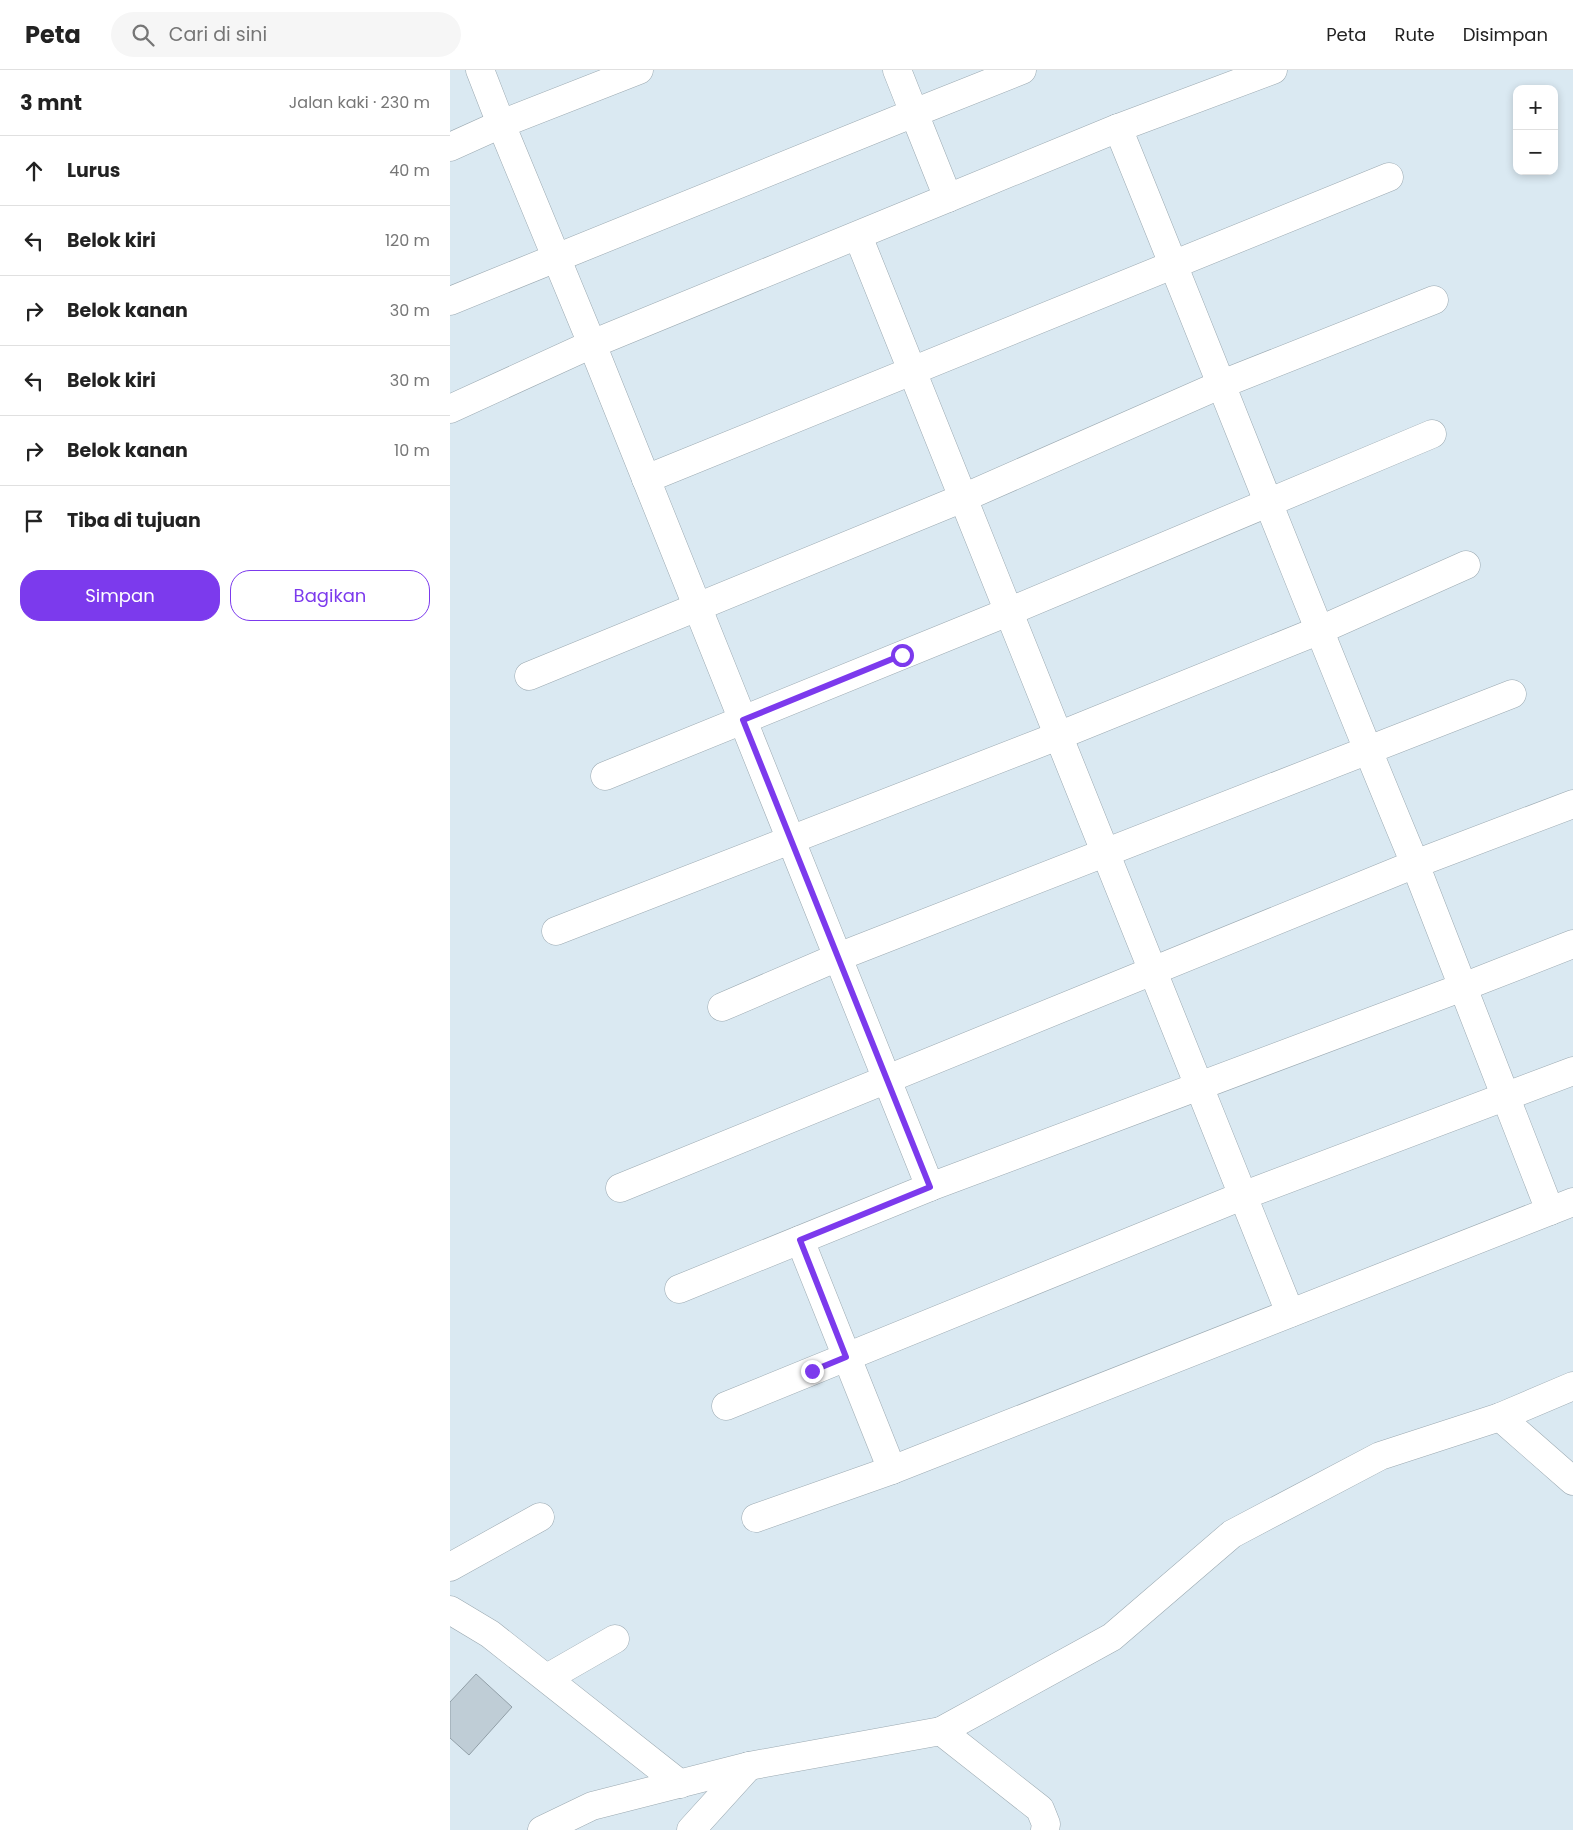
<!DOCTYPE html>
<html lang="id">
<meta charset="utf-8">
<style>
body{margin:0;font-family:Poppins,sans-serif;background:#f6f6f6;color:#222}
.controls{position:absolute;right:15px;top:15px;display:grid;overflow:hidden;border-radius:10px;box-shadow:0 2px 8px #0003}
.controls button{width:45px;height:45px;display:grid;place-items:center;padding:0;border:0;border-bottom:1px solid #e0e0e0;background:#fff;color:#222;font:25px sans-serif}
.stop{position:absolute;width:15px;height:15px;margin:-11px;border:4px solid #7c3aed;border-radius:50%;background:#fff}
.stop.end{background:#7c3aed;border-color:#fff;box-shadow:0 1px 5px #0008}
.list{margin:0;padding:0;list-style:none}
h2{display:flex;justify-content:space-between;align-items:center;height:65px;margin:0;padding:0 20px;font-size:21px}
h2 small{font-size:16px;font-weight:400;color:#767676}
.list li{display:grid;grid-template-columns:32px 1fr auto;gap:15px;align-items:center;box-sizing:border-box;height:70px;padding:0 20px;border-top:1px solid #e0e0e0}
.list b{display:block;font-size:19px;white-space:nowrap}
.list em{font-size:16px;font-style:normal;color:#767676}
.actions{display:flex;gap:10px;padding:15px 20px}
.actions a{flex:1;padding:11px 0;border:1px solid #7c3aed;border-radius:20px;text-align:center;font-size:18px;color:#7c3aed}
.actions .main{background:#7c3aed;color:#fff}
.icon{flex:none;width:28px;height:28px;fill:none;stroke:currentColor;stroke-width:2;stroke-linecap:round;stroke-linejoin:round}
.map{position:relative;flex:none;width:1123px;height:1760px;overflow:hidden}
header{display:flex;align-items:center;gap:30px;box-sizing:border-box;height:70px;padding:0 25px;background:#fff;border-bottom:1px solid #e0e0e0}
header strong{font-size:24px}
nav{display:flex;gap:28px;margin-inline-start:auto;font-size:18px}
.search{width:350px;height:45px;background:#f6f6f6;display:flex;align-items:center;gap:12px;box-sizing:border-box;padding:0 18px;border-radius:28px;color:#767676;font-size:19px}
main{display:flex}
aside{flex:1;background:#fff}
.map>svg:first-child{display:block}
</style>
<header>
<strong>Peta</strong>
<div class="search"><svg class="icon" aria-label="search" viewBox="0 0 24 24"><circle cx="10" cy="10" r="6"/><path d="M15 15l6 6"/></svg>Cari di sini</div>
<nav><a>Peta</a><a>Rute</a><a>Disimpan</a></nav>
</header>
<main>
<aside>
<h2>3 mnt<small>Jalan kaki · 230 m</small></h2>
<ul class="list">
<li><svg class="icon" aria-label="ahead" viewBox="0 0 24 24"><path d="M12 20V5M6 11l6-6 6 6"/></svg><div><b>Lurus</b></div><em>40 m</em></li>
<li><svg class="icon" aria-label="left" viewBox="0 0 24 24"><path d="M17 20v-9H6M10 6l-5 5 5 5"/></svg><div><b>Belok kiri</b></div><em>120 m</em></li>
<li><svg class="icon" aria-label="right" viewBox="0 0 24 24"><path d="M7 20v-9h11M14 6l5 5-5 5"/></svg><div><b>Belok kanan</b></div><em>30 m</em></li>
<li><svg class="icon" aria-label="left" viewBox="0 0 24 24"><path d="M17 20v-9H6M10 6l-5 5 5 5"/></svg><div><b>Belok kiri</b></div><em>30 m</em></li>
<li><svg class="icon" aria-label="right" viewBox="0 0 24 24"><path d="M7 20v-9h11M14 6l5 5-5 5"/></svg><div><b>Belok kanan</b></div><em>10 m</em></li>
<li><svg class="icon" aria-label="arrive" viewBox="0 0 24 24"><path d="M6 21V4h12l-3 4 3 4H6"/></svg><div><b>Tiba di tujuan</b></div></li>
</ul>
<div class="actions"><a class="main">Simpan</a><a>Bagikan</a></div>
</aside>
<div class="map">
<svg width="1123" height="1760" viewBox="0 0 1123 1760">
<rect width="100%" height="100%" fill="#dae9f2"/>
<polygon fill="#bfcdd6" stroke="#919fa7" points="26,1604 62,1637 19,1685 0,1668 0,1632"/>
<g fill="none" stroke-linecap="round" stroke-linejoin="round">
<defs>
<g id="minor">
<polyline points="30,0 51,54 142,274 480,1117"/>
<polyline points="447,0 464,43 572,0"/>
<polyline points="0,77 51,54 189,0"/>
<polyline points="408,166 840,1243"/>
<polyline points="0,231 464,43 498,128 668,58 823,0"/>
<polyline points="0,339 142,274 498,128"/>
<polyline points="196,409 939,107"/>
<polyline points="79,606 513,428 772,314 984,230"/>
<polyline points="155,706 558,542 982,364"/>
<polyline points="106,861 608,666 870,560 1016,495"/>
<polyline points="272,937 388,887 1062,624"/>
<path d="M 170,1118 L 965,794 C 863,550 768,303 668,58"/>
<polyline points="1100,1141 1123,1132"/>
<polyline points="350,1170 442,1400"/>
<polyline points="229,1219 480,1117 1013,917 1123,874"/>
<polyline points="276,1336 792,1126 1123,1001"/>
<polyline points="1050,1347 1123,1411"/>
<polyline points="306,1448 442,1400 1100,1141 965,794 1123,734"/>
<polyline points="0,1497 90,1447"/>
<polyline points="0,1540 40,1564 230,1714"/>
<polyline points="97,1608 165,1569"/>
<polyline points="491,1661 662,1567 782,1464 930,1386 1050,1347 1123,1316"/>
<polyline points="92,1760 142,1736 299,1696 491,1661 590,1739 596,1754 595,1760"/>
<polyline points="241,1760 299,1696"/>
</g>
</defs>
<use href="#minor" stroke="#9ba9b1" stroke-width="29"/>
<use href="#minor" stroke="#fff" stroke-width="28"/>
</g>
<g fill="none" stroke-linecap="round" stroke-linejoin="round">
<polyline stroke="#7c3aed" stroke-width="6" points="362,1301 396,1287 350,1170 480,1117 293,650 452,585"/>
</g>
</svg>
<div class="controls">
<button>+</button>
<button>−</button>
</div>
<div class="stop" style="left:452px;top:585px"></div>
<div class="stop end" style="left:362px;top:1301px"></div>
</div>
</main>
